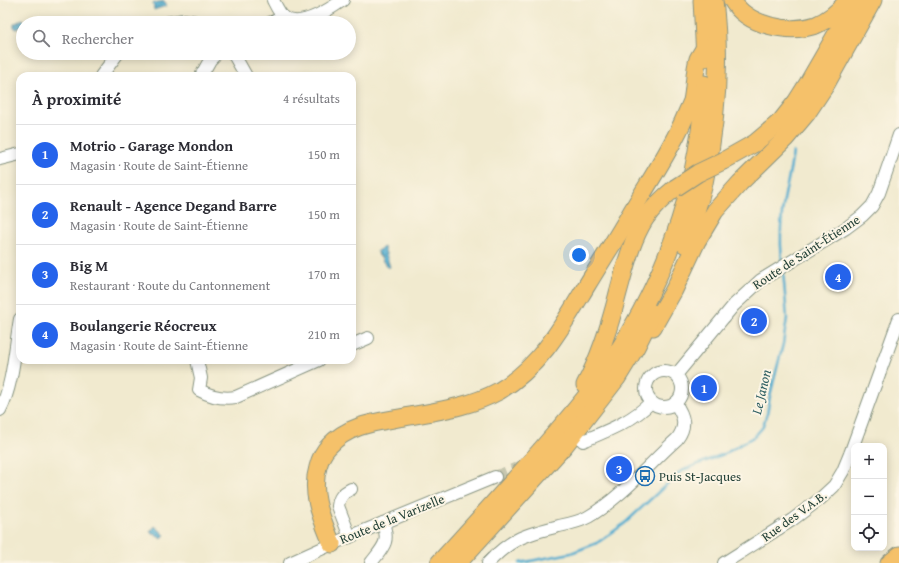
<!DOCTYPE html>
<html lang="fr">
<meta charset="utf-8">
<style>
body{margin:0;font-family:"Gentium Book Plus",serif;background:#f7f7f7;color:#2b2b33}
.controls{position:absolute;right:12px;bottom:12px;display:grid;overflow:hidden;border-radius:8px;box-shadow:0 2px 10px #0003}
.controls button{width:36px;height:36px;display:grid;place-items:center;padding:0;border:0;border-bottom:1px solid #e1e1e2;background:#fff;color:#2b2b33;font:20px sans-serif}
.you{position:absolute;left:579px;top:255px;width:14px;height:14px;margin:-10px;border:3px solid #fff;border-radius:50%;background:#1a73e8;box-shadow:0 0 0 6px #1a73e833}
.badge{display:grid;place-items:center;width:26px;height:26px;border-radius:50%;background:#2563eb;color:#fff;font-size:13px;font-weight:700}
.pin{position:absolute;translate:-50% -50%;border:2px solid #fff;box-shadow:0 1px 4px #0006}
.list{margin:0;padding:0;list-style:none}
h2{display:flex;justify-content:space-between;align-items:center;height:52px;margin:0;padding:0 16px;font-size:17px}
h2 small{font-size:13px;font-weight:400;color:#7c7c81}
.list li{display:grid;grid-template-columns:26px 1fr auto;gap:12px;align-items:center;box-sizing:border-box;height:60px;padding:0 16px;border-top:1px solid #e1e1e2}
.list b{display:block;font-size:15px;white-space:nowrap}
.list p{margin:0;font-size:13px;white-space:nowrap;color:#7c7c81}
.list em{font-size:13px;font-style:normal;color:#7c7c81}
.icon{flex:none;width:22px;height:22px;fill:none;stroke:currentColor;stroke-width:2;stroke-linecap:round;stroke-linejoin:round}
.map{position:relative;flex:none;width:899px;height:563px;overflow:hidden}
.search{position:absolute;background:#fff;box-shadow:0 2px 10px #0003;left:16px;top:16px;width:340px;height:44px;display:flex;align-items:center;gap:10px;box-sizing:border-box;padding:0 14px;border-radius:22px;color:#7c7c81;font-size:15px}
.panel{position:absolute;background:#fff;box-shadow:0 2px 10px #0003;left:16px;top:72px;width:340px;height:292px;border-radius:12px}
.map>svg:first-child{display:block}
</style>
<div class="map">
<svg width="899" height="563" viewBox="0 0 899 563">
<defs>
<pattern id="water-waves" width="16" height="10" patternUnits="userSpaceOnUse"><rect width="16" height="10" fill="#52add0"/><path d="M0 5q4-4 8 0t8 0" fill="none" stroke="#438eaa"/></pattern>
</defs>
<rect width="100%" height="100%" fill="#fcf5e5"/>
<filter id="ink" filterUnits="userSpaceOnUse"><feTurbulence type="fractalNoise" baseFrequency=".025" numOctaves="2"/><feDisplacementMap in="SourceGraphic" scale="8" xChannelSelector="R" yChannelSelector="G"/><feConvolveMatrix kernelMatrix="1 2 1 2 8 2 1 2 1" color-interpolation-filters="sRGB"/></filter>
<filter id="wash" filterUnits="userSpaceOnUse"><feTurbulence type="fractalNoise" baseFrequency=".012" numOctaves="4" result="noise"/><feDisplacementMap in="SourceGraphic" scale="16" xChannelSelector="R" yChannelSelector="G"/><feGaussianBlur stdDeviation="0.9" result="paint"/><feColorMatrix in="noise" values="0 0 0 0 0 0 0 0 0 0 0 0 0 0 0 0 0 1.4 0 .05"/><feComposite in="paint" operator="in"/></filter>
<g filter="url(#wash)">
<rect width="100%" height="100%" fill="#f1eacf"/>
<g fill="url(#water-waves)" stroke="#387582">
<polygon points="164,1 166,3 166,6 154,10 153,3"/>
<polygon points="23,19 26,23 23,23 23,26 16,29 14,27 14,24"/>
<polygon points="384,247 390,267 388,268 382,260 382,258 379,256 377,251"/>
<polygon points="155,526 165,535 161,539 154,533 152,534 150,532"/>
</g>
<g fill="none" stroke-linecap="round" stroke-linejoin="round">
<g stroke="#52add0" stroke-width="2.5">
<path d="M 782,262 C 780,241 780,221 784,200 C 787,184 791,168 793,152"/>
<polyline points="520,563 571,553 597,543 624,524 680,472 693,466 724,454 755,436 762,428 767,414 770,396 783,344 787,318 783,271"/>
</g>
</g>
</g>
<g filter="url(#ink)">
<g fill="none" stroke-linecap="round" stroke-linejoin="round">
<polyline stroke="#c7c7b0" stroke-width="12" stroke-dasharray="12 6" stroke-linecap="butt" points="495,477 525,465"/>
<defs>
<g id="minor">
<path d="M 273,0 C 276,6 280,15 285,18 C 301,29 330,9 343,0"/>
<polyline points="166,23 184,20 202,23"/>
<polyline points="270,23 284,17"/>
<polyline points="233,53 246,76"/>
<polyline points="101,76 118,53"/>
<polyline points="201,76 210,60 217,53"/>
<polyline points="0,159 20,154"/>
<polyline points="352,345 368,338"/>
<path d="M 197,360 L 201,378 L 199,390 C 210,396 224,399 236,397 L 319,360"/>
<circle cx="664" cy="389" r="18"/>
<polyline points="676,375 734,305 761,280 846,228 862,216 872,206 879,193 899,135"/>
<path d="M 0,410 C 13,386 15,347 20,319"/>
<path d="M 583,441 C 607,431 633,421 651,402"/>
<path d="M 350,537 L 338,506 C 339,497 343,493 351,489"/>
<polyline points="290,563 332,544 495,477"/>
<path d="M 371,563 C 383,547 390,543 383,523"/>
<path d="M 488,563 C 511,538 527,534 559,526 C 569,524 579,522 588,517 C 622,497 648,465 677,439 C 687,426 684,416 675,403"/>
<polyline points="724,563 792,520 820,499 834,486 843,471 850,454 899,319"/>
</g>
<polyline id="major" points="888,563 899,554"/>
<g id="highway">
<polyline points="702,0 705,58"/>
<path d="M 732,0 C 747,26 789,34 816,25 C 828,20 840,10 848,0"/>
<polyline points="723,161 755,143 781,121 796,102 808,83 856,0"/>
<path d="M 684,244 C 691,224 700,203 704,183 C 717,123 721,60 714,0"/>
<polyline points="653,327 674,290 697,241 715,211 740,183 785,139 807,113 825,86 873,0"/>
<path d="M 585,385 C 601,355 610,325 618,293 C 625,268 631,241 645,219 C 653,207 664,197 675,188"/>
<path d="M 332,544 C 322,519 310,494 318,467 C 320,459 323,452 329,446 C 349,424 378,422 405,417 C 437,411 470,407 499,391 C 541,366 563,325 587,285 C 602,260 618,236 632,211 C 650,180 671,150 685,117 C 687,112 690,106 692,101 C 695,87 694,72 698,59 C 700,55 703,51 705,47"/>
<path d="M 439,563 C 473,526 507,488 540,451 C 562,425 586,399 605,371 C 664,284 700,189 704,84"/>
<polyline points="458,563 565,445 617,378 636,347 653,313"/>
</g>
</defs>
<use href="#minor" stroke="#889482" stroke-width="14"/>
<use href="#major" stroke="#889482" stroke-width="17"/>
<use href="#highway" stroke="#889482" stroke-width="19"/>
<use href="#minor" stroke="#fff" stroke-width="12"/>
<use href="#major" stroke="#f5c16b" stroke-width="15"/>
<use href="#highway" stroke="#f5c16b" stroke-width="17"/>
<defs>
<polyline id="highway-bridge" points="675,188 698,173 723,161"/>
</defs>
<use href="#highway-bridge" stroke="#889482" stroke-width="19" stroke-linecap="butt"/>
<use href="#highway-bridge" stroke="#f5c16b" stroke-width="17"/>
</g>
</g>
<defs>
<symbol id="bus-ring" viewBox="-11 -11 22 22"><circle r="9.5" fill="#fcf5e5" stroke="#1f6fb2" stroke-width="1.5"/><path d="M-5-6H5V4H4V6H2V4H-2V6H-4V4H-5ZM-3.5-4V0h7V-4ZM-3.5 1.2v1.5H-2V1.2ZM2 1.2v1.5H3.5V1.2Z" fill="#1f6fb2"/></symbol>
</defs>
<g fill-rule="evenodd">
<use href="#bus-ring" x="634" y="465" width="22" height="22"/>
</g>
<g text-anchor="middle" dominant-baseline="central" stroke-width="4" stroke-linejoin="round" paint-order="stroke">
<g font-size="13" fill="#1f3d34" stroke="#fcf5e5">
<text transform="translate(806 252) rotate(-33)">Route de Saint-Étienne</text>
<text transform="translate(794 516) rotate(-36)">Rue des V.A.B.</text>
<text transform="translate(392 519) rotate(-22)">Route de la Varizelle</text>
</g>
<g font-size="13" fill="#1f3d34" stroke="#fcf5e5" text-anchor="start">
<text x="659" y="476">Puis St-Jacques</text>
</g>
<g font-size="14" font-style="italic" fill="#2e5f63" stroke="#fcf5e5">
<text transform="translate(761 392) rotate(-77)">Le Janon</text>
</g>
</g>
</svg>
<div class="controls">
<button>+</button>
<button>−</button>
<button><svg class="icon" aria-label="locate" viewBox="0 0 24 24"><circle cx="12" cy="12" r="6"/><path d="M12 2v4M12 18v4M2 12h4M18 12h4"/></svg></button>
</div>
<div class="you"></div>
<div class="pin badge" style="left:704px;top:388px">1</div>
<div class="pin badge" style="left:754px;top:321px">2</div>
<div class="pin badge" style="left:619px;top:469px">3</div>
<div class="pin badge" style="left:838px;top:277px">4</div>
<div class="search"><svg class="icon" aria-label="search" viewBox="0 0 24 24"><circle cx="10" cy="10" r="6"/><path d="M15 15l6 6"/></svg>Rechercher</div>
<section class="panel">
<h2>À proximité<small>4 résultats</small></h2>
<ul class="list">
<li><span class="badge">1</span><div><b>Motrio - Garage Mondon</b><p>Magasin · Route de Saint-Étienne</p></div><em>150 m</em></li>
<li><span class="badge">2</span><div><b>Renault - Agence Degand Barre</b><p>Magasin · Route de Saint-Étienne</p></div><em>150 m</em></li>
<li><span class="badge">3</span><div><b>Big M</b><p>Restaurant · Route du Cantonnement</p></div><em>170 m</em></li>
<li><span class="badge">4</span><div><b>Boulangerie Réocreux</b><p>Magasin · Route de Saint-Étienne</p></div><em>210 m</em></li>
</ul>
</section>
</div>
